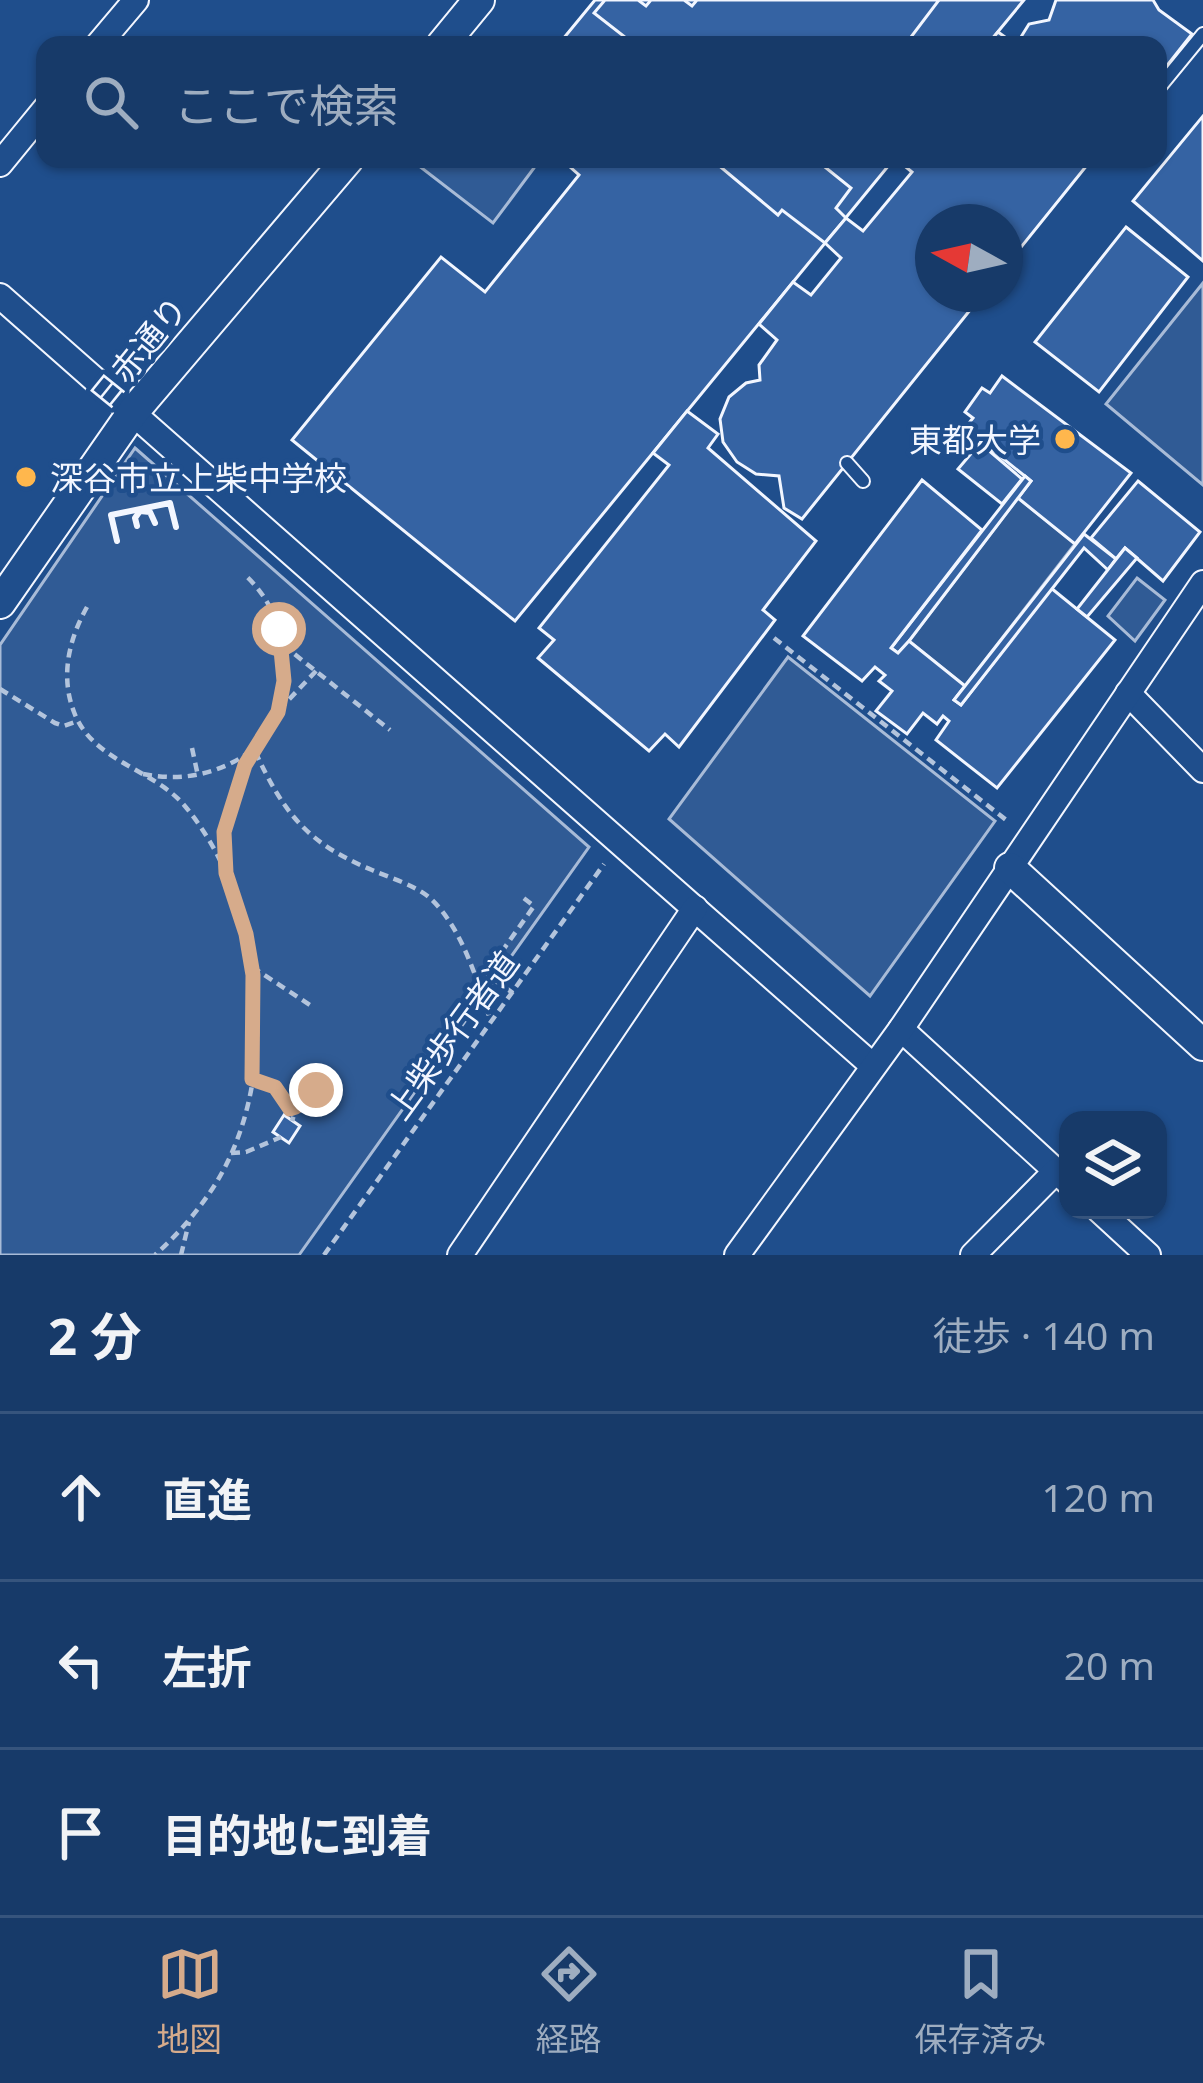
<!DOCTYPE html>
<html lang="ja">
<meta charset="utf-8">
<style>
body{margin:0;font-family:"Noto Sans","Noto Sans JP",sans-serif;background:#20416f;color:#f1f3f6}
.controls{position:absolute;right:36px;bottom:36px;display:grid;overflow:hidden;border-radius:24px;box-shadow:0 3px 9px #0004}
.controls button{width:108px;height:108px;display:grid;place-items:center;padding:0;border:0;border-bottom:3px solid #36547d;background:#173a69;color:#f1f3f6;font:60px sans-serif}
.compass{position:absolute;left:915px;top:204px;width:108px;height:108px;border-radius:50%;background:#173a69;box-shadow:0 3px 9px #0004;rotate:278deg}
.stop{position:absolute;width:36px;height:36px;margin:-27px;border:9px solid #d6ab8b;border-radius:50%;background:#fff}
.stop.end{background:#d6ab8b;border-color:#fff;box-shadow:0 3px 12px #0008}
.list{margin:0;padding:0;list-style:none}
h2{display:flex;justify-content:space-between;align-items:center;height:156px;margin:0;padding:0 48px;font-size:51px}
h2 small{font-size:39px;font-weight:400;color:#9eadc0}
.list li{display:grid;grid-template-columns:78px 1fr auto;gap:36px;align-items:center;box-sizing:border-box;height:168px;padding:0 48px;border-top:3px solid #36547d}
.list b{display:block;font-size:45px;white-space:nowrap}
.list em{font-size:39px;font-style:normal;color:#9eadc0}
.icon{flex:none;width:66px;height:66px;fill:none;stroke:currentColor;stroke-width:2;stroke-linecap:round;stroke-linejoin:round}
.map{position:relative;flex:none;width:1203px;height:1255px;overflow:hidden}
.search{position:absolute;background:#173a69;box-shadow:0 3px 9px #0004;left:36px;right:36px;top:36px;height:132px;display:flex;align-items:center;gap:30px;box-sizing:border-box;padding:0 42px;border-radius:24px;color:#9eadc0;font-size:45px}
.sheet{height:660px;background:#173a69}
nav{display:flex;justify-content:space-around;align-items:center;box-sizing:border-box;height:168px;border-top:3px solid #36547d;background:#173a69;font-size:33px;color:#9eadc0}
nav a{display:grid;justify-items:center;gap:6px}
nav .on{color:#d6ab8b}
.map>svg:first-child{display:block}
</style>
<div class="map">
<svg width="1203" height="1255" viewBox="0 0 1203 1255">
<rect width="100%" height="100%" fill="#1f4e8c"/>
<g fill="#305b95" stroke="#a8bbd7" stroke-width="3">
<polygon points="410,159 534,159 534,168 493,223"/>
<polygon points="1203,283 1203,485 1106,404"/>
<polygon points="135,448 589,847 299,1255 0,1255 0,645"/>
<polygon points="1018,498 1075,544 965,686 909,641"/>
<polygon points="1137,578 1165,600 1135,641 1108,616"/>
<polygon points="788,657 995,821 870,996 669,819"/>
</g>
<g fill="#3563a3" stroke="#f2f6ff" stroke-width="3">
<polygon points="595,0 1024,0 987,45 558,45"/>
<polygon points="605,0 638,0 646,6 651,0 684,0 692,6 697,0 939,0 905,45 693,45 689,41 635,45 594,13"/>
<polygon points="1056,0 1153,0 1159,10 1192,34 1158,77 1158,45 1016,45 1029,24 1049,20"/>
<polygon points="998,32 1016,45 987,45"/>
<polygon points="1203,116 1203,261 1133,201"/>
<polygon points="561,159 894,159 515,621 292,440 441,257 485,292 579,175"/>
<polygon points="711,159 815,159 851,188 836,208 846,218 825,243 782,210 778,215"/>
<polygon points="896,159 1092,159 1005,267 1005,222 933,222 933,294 983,294 802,519 784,508 779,476 756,474 737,462 723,442 720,419 729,397 746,383 760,380 759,365 777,340 759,324 793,282 811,295 841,258 825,243 846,218 863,231 912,172"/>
<polygon points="1126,227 1188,277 1099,392 1035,342"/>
<polygon points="1002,376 1131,473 1075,544 1018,498 1031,481 965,428 973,418 965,412 982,388 990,393"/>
<polygon points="687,411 718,434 708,448 816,541 763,610 775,620 679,747 665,734 649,751 538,658 554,640 539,628 669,465 653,453"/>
<polygon points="980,443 1022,479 1002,504 958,469"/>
<polygon points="1025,476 1031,481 909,641 898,653 891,648"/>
<polygon points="922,480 982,530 891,648 898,653 909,641 965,686 954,700 961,705 1051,588 1115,640 997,788 936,740 949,721 943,716 937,724 923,713 907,734 876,711 892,691 879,681 885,675 875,667 862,681 803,636"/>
<polygon points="1138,481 1200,532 1163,581 1125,548 1116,559 1091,538"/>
<polygon points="1084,534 1116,559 1108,570 1084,548 961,705 954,700"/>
<polygon points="1125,548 1137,558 1087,617 1077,609"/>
<polygon points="284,1115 300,1126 289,1143 273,1132"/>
</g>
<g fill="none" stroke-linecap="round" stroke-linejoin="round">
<defs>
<g id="service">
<polyline points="1158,89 1203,34"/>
<polyline points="847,463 863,481"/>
</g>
<g id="minor">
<polyline points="98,45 136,0"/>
<polyline points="0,164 45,109"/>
<polyline points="0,296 872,1065"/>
<polyline points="1128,693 1203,770"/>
<polyline points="901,1029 1068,1182"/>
<polyline points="1099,1210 1148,1255"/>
<polyline points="460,1255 695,908"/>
<polyline points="737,1255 901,1029 1203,583"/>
<polyline points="973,1255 1056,1171"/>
</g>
<g id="tertiary">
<polyline points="442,45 479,0"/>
<polyline points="0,603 133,412 348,159"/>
<polyline points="1010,868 1203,1045"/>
</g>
</defs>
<use href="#service" stroke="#f2f6ff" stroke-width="16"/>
<use href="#minor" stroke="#f2f6ff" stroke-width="28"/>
<use href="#tertiary" stroke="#f2f6ff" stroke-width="34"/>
<g stroke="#b3c4dc" stroke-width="4.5" stroke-dasharray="9 6" stroke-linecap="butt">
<path d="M 87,607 C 69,639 60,676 74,712 C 92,761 153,769 184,805 C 261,896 280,1054 228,1161 C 212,1195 183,1230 155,1255"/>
<polyline points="774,638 1010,823"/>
<polyline points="283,645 390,730"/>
<polyline points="0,689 55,723 64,726 78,721"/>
<polyline points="279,710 316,671"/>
<polyline points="192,748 198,776"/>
<path d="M 143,774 C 184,782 220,774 254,749 C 283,812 306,843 372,870 C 390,878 415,885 430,898 C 463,929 477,981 491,1022"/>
<path d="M 225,864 C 225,837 227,815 236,789 C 245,761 264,741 276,714 C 297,669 282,609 246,576"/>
<polyline points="252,967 310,1005"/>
<polyline points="513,993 486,974 534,906 521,896"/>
<polyline points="252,1079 275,1087 294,1115 292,1121"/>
<polyline points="290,1109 296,1107 303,1089 316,1090 322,1085"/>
<polyline points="231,1153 246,1152 281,1137"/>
<polyline points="181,1255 189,1222"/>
<polyline points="324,1255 604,864"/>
</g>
<use href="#service" stroke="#1f4e8c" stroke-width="12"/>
<use href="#minor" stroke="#1f4e8c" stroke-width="24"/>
<use href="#tertiary" stroke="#1f4e8c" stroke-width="30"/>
<g stroke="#f2f6ff" stroke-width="6">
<polyline points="137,526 135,518 140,511 150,512 155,523"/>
<polyline points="117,541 111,515 170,503 176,527"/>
</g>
</g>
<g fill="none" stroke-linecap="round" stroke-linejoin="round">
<polyline stroke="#d6ab8b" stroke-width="15" points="279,629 284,681 278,712 245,765 224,832 226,873 246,934 253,975 252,1079 275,1087 290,1109 296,1107 303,1089 316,1090"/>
</g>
<g fill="#ffb74d" stroke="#1f4e8c" stroke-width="4.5">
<circle cx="1065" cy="439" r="12"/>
<circle cx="26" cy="477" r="12"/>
</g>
<g text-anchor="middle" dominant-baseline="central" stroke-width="9" stroke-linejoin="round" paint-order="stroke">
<g font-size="33" fill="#f2f6ff" stroke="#1f4e8c">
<text transform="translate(138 352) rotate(-51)">日赤通り</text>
<text transform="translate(452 1035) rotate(-54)">上柴歩行者道</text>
</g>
<g font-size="33" fill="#f2f6ff" stroke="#1f4e8c" text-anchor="end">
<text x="1041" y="439">東都大学</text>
<text x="50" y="477" text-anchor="start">深谷市立上柴中学校</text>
</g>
</g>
</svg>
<div class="controls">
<button><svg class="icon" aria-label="layers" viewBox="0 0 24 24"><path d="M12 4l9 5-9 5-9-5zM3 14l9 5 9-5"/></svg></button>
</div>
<svg class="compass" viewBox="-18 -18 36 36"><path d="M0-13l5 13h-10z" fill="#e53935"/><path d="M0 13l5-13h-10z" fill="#9eadc0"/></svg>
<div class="stop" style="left:279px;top:629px"></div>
<div class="stop end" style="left:316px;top:1090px"></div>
<div class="search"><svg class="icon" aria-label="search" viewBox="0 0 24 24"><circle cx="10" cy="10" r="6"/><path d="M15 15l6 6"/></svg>ここで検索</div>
</div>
<section class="sheet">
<h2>2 分<small>徒歩 · 140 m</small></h2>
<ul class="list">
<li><svg class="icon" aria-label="ahead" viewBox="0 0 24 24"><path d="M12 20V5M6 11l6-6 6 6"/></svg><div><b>直進</b></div><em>120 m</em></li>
<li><svg class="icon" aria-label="left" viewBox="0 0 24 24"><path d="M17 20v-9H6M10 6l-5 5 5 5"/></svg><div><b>左折</b></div><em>20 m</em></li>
<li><svg class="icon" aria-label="arrive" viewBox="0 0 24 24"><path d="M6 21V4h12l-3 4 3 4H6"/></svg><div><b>目的地に到着</b></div></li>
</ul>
</section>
<nav>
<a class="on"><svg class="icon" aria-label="map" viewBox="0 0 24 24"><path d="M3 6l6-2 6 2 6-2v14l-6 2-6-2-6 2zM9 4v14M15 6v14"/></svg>地図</a>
<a><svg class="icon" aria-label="directions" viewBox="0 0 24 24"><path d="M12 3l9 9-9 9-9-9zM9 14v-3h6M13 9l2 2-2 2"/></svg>経路</a>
<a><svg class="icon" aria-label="saved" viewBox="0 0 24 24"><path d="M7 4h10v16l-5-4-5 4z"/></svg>保存済み</a>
</nav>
